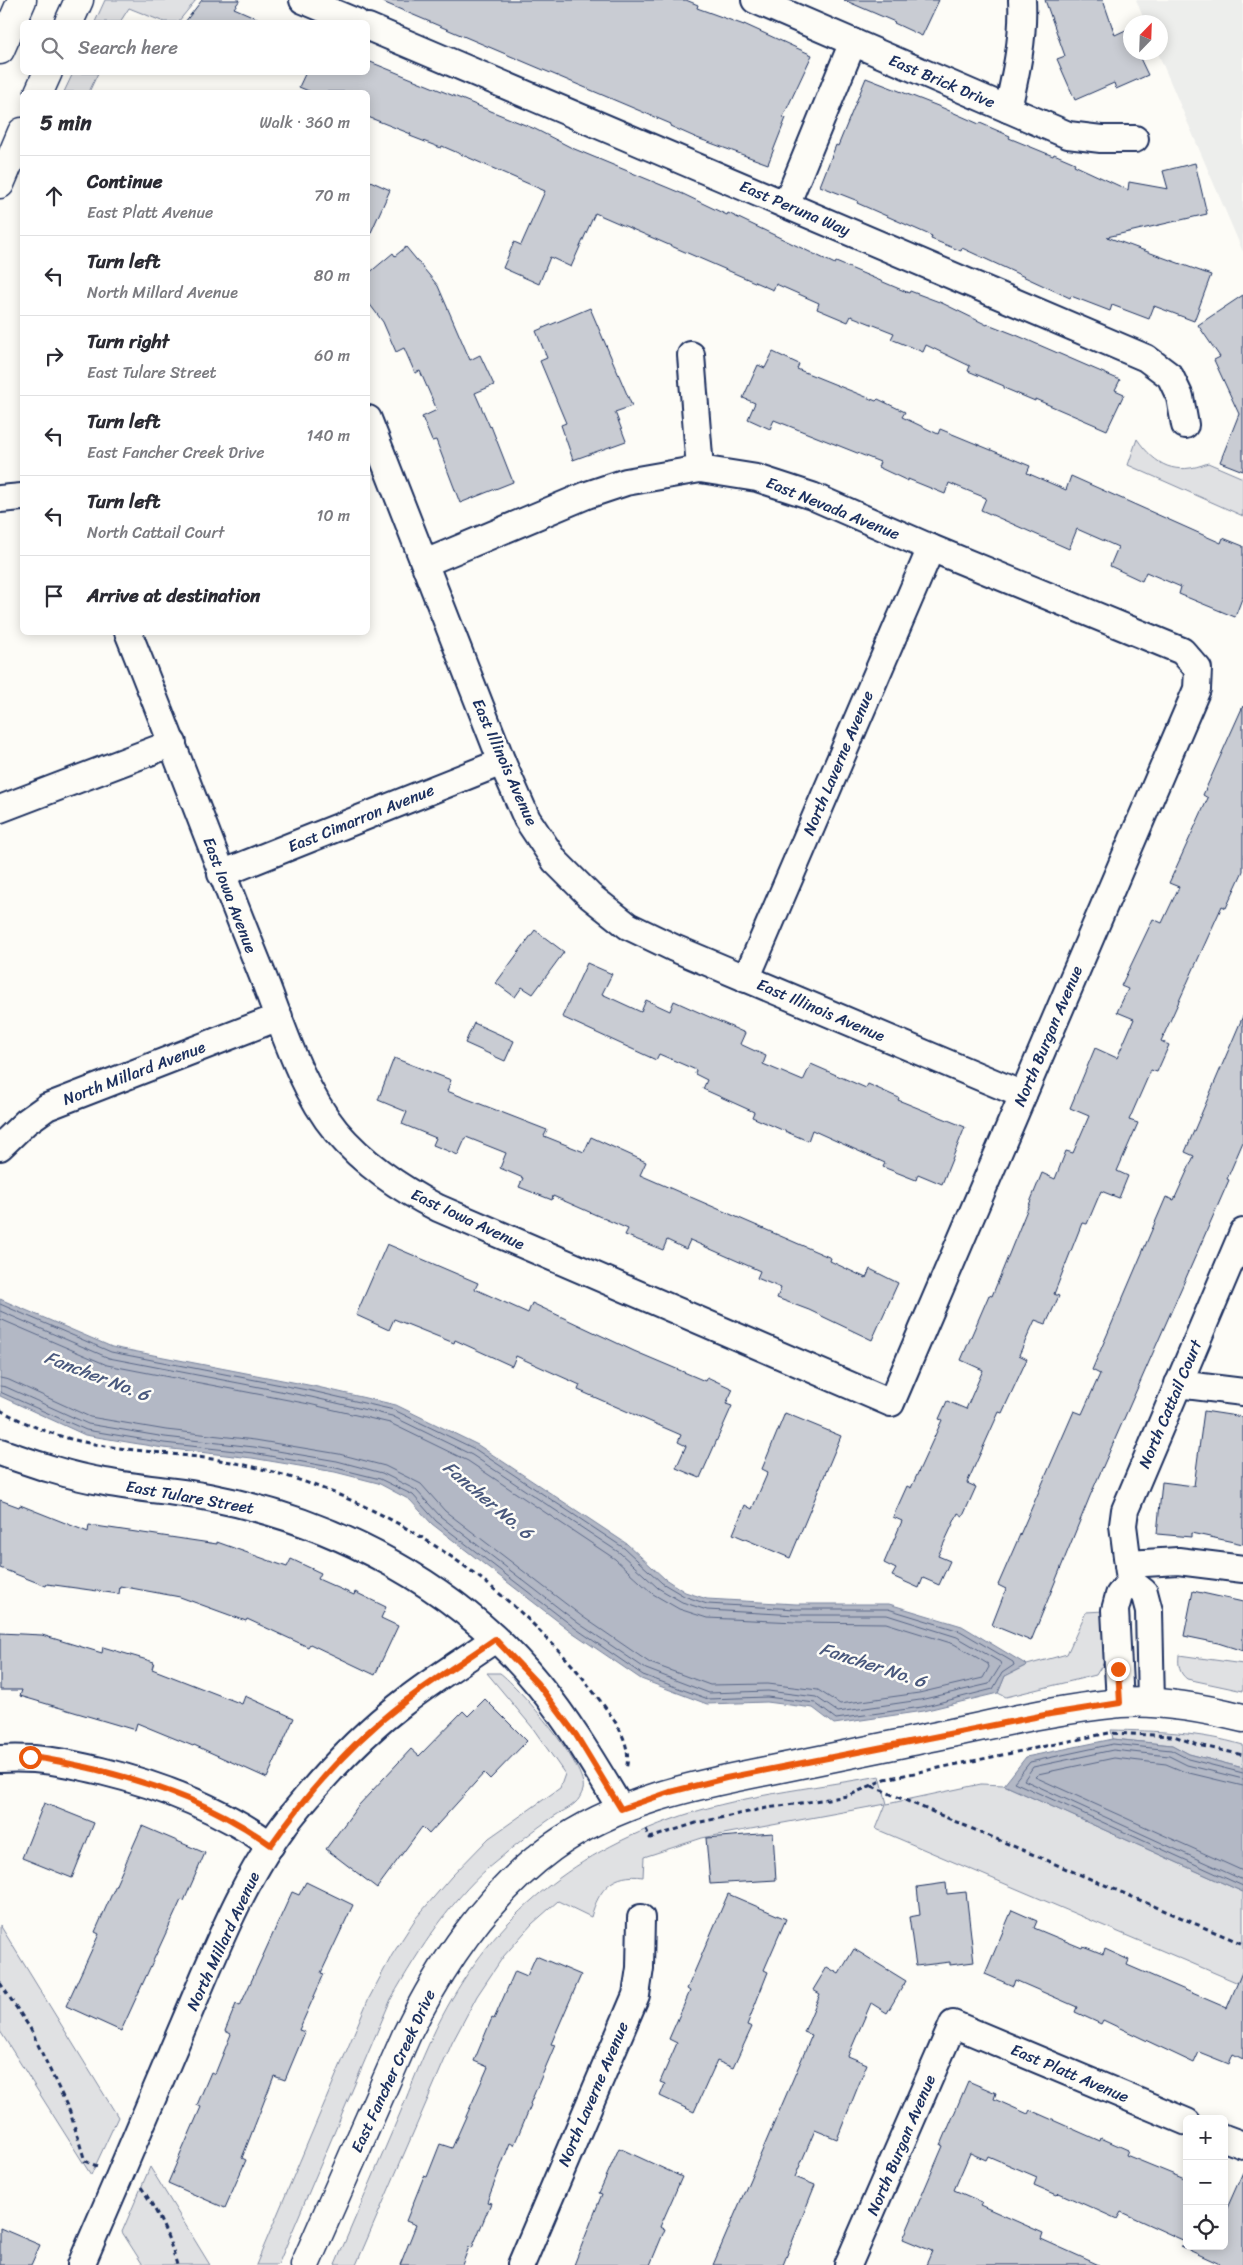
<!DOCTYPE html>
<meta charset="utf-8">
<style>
body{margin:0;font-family:Sriracha,sans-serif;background:#f2f2f3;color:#2b2b33}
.controls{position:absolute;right:15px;bottom:15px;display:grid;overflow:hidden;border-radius:8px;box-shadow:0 2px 12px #0003}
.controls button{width:45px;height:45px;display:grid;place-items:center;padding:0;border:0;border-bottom:1px solid #e1e1e2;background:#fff;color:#2b2b33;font:25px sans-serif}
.compass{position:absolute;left:1123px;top:15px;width:45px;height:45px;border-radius:50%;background:#fff;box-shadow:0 2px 12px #0003;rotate:23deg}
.stop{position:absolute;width:15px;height:15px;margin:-11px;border:4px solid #ea580c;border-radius:50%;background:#fff}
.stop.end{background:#ea580c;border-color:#fff;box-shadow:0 1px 5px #0008}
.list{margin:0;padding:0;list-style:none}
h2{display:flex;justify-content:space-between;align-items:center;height:65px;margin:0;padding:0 20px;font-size:21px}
h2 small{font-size:16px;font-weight:400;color:#7c7c81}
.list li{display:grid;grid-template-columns:32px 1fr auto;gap:15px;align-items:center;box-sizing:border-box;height:80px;padding:0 20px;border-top:1px solid #e1e1e2}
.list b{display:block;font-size:19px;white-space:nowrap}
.list p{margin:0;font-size:16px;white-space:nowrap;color:#7c7c81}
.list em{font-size:16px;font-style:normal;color:#7c7c81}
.icon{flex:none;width:28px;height:28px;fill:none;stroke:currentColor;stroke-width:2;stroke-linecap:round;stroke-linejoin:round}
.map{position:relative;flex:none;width:1243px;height:2265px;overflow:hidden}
.search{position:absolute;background:#fff;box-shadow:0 2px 12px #0003;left:20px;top:20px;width:350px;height:55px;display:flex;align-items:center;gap:12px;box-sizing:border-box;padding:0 18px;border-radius:8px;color:#7c7c81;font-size:19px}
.panel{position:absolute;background:#fff;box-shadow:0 2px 12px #0003;left:20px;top:90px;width:350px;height:545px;border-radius:8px}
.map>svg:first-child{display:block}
</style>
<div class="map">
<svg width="1243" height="2265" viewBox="0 0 1243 2265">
<rect width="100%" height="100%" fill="#fdfcf7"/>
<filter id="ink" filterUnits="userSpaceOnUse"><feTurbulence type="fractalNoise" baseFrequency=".02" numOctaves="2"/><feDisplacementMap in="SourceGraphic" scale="10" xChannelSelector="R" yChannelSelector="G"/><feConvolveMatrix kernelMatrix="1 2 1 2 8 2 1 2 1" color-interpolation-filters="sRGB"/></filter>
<g filter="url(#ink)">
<polygon fill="#edeeec" points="1136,0 1243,0 1243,252 1158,53 1160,52 1160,22 1145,22"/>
<g fill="#e0e1e3" stroke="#7e88a0">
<polygon points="105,0 196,0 178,22 164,22 129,8 120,22 95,22"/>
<polygon points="73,73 98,73 89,92 64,92"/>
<path d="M 1137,439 C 1156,466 1175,476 1208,463 L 1243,478 L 1243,516 L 1128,465 Z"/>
<polygon points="1104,1611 1104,1662 1096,1675 1006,1697 998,1693 1005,1676 1027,1665 1067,1654 1086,1612"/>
<path d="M 1179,1655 L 1243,1664 L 1243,1691 L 1187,1679 C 1179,1673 1178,1665 1179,1655 Z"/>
<path d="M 487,1673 L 500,1673 C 519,1687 589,1768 583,1790 C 581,1795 579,1800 575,1803 C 569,1809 560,1812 553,1817 C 534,1830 516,1844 499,1859 C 454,1894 419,1950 391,1999 L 278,2265 L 256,2265 L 368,2000 L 392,1955 L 416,1918 L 451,1877 L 489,1838 L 560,1788 L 565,1774 L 532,1727 Z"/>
<path d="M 1111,1730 C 1156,1731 1199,1732 1243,1745 L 1243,1768 L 1189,1754 L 1172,1745 L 1113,1739 Z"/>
<path d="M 880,1776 L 887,1804 L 981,1784 L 1004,1785 L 1243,1892 L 1243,1985 L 876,1829 L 886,1804 L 702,1838 L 644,1857 L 643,1877 C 613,1873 599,1888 591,1917 L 558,1901 L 532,1924 L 503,1957 L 477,1996 L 452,2043 L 356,2265 L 335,2265 C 357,2214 379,2162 401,2111 C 411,2086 421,2061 432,2037 C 482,1930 558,1861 670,1820 C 735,1796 812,1788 880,1776 Z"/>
<polygon points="0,1925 118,2117 91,2175 0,2031"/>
<polygon points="150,2167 210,2265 143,2265 122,2232"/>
</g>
<g fill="#b3b8c5" stroke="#76819c">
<polygon points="0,1299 112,1347 313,1386 396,1405 478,1445 627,1544 665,1579 685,1592 707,1599 796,1604 889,1604 962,1626 1027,1665 1005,1676 998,1693 923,1711 834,1724 813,1708 767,1702 707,1704 641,1679 572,1632 432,1524 410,1500 378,1483 335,1472 252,1458 163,1448 85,1435 0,1396"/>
<polygon points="1113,1739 1172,1745 1189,1754 1243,1768 1243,1892 1004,1785 1026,1757"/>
</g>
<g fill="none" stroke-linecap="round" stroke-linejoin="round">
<g stroke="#586687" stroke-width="1">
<polyline points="0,1304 111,1352 312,1391 394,1410 475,1449 624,1548 662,1583 684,1596 707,1604 796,1609 888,1609 960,1631 1013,1662 1014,1665 1002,1673 993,1689 922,1707 836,1719 815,1703 767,1697 708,1699 643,1675 575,1628 436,1521 413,1495 380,1479 336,1468 253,1453 164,1443 86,1430 0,1392"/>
<polyline points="0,1311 109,1358 311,1397 392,1416 472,1455 620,1553 658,1588 682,1602 707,1610 796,1615 887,1615 957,1637 1000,1662 1001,1665 989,1684 920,1700 838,1712 816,1697 768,1691 709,1693 646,1669 578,1623 440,1516 416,1490 382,1473 337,1461 254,1447 165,1437 88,1424 6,1387 0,1386"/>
<polyline points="0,1319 107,1365 309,1404 390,1423 468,1461 615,1559 653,1594 679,1609 707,1618 796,1622 886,1623 954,1644 988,1664 989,1667 983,1678 919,1693 840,1704 818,1690 768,1684 710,1685 650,1663 583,1617 445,1511 421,1484 385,1466 339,1454 255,1440 166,1430 90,1417 9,1380 0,1378"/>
<polyline points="1243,1773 1188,1759 1171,1750 1113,1744 1030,1762 1014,1782 1243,1886"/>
<polyline points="1243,1779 1187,1765 1169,1756 1113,1750 1033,1767 1024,1780 1243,1880"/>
<polyline points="1243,1786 1185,1772 1166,1764 1114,1758 1038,1774 1035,1777 1243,1871"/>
</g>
</g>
<g fill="#c9ccd3" stroke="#1b2f5e">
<polygon points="202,0 240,0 234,8 266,22 185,22"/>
<polygon points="378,0 686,0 698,5 697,8 744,25 744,24 812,55 783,117 786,118 768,164 697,138 670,126 671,124"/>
<polygon points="844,0 939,0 922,36 894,23 895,22"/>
<polygon points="1045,0 1103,0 1115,35 1130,28 1130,52 1137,52 1148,75 1116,89 1114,83 1075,100 1057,59 1065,56"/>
<polygon points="368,61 535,129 572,148 683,194 727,215 728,213 835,264 836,262 909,293 910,291 942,303 987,325 988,324 1016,335 1120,380 1115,390 1124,394 1107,430 1035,399 1035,401 1004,388 1004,386 968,371 970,366 926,345 923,352 891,339 894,333 851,316 848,322 817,309 819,303 776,284 773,290 595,213 571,267 550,257 539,284 503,268 514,242 521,245 545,191 442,146 441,148 410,136 411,134 368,117 368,92 311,92 299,87 306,72 368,72"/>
<polygon points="866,78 943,108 979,124 980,123 1010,136 1009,138 1053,156 1054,154 1075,163 1074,165 1128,190 1129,182 1168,189 1163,171 1195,163 1207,214 1107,237 1211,275 1194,321 1154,306 1149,319 1112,305 1110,311 1071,296 1070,298 962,248 961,251 931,239 932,236 857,203 858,201 820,186 836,145 838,146"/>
<polygon points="368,180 390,190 368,239"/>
<polygon points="406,247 438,286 470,360 480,355 494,385 475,393 490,427 491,426 513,482 460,503 436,440 432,441 422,417 437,410 420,371 415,373 404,348 396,352 383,322 368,302 368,274 393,253 395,256"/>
<polygon points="1243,295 1243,471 1220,462 1239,414 1214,360 1220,357 1198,325"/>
<polygon points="590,308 632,406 615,412 626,441 573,460 561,425 566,423 540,361 547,358 536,331"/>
<polygon points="773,352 799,364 797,369 876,401 878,399 905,412 902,417 938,434 940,429 1030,466 1027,473 1066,490 1071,476 1221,543 1223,538 1243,546 1243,596 1235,617 1179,594 1181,587 1146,572 1142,581 1110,566 1118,547 1077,529 1069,549 981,510 986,498 949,483 945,494 908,479 908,481 878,467 880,462 774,420 770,429 748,419 755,403 743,398 758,365 765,368"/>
<polygon points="1243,706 1243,871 1226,908 1222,906 1161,1041 1169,1045 1157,1072 1151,1070 1129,1120 1138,1123 1117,1171 1128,1176 1119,1198 1101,1191 1087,1224 1082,1223 1054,1294 1059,1296 1046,1324 1035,1320 1019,1355 1027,1359 1002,1413 999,1412 967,1483 976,1487 963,1516 958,1513 938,1556 950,1561 939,1585 923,1578 919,1588 892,1576 896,1569 884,1563 902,1521 893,1517 907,1486 911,1488 942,1420 939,1419 947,1401 966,1409 983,1370 961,1360 989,1295 992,1296 1042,1173 1055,1179 1066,1151 1073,1153 1089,1116 1070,1108 1095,1048 1117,1058 1134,1019 1117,1012 1128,989 1121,986 1153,919 1162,923 1179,887 1169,883 1208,798 1203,795"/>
<polygon points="535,930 564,952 533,994 522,987 515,997 496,983"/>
<polygon points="587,963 612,974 602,994 641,1012 646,1000 670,1011 674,1001 745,1033 740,1044 766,1056 763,1064 803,1081 811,1064 866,1088 868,1084 899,1098 898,1100 965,1127 942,1184 918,1174 916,1180 883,1167 885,1163 812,1130 808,1141 752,1117 754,1112 703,1089 707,1080 695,1074 696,1070 659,1054 656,1060 562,1017"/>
<polygon points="1243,1016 1243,1142 1227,1179 1229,1180 1090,1496 1031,1641 992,1625 1006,1589 998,1585 1074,1411 1082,1414 1100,1374 1092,1370 1166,1197 1174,1200 1194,1156 1185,1152"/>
<polygon points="474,1023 514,1041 505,1061 465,1043"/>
<polygon points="394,1058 451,1080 447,1091 547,1130 544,1136 584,1152 591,1137 646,1162 640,1175 831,1258 830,1261 866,1278 870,1269 898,1283 872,1340 809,1310 777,1298 781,1288 757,1278 760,1271 690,1240 686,1249 667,1240 663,1250 625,1235 628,1229 553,1196 552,1200 519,1187 523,1178 500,1168 506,1153 466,1137 458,1155 433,1145 436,1138 402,1124 407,1112 378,1100"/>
<polygon points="387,1244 478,1283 475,1289 528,1313 532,1303 634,1351 705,1381 707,1377 733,1389 726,1404 732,1406 700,1478 676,1468 686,1446 678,1442 681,1435 578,1390 580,1385 516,1356 512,1366 455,1340 454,1343 394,1319 389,1330 356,1315"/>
<polygon points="1204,1411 1243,1417 1243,1544 1191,1533 1191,1537 1157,1534 1162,1482 1194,1486"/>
<polygon points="785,1413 841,1436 790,1558 733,1534 745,1505 752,1509 768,1472 762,1469"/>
<polygon points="0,1500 19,1507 20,1505 88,1532 89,1525 217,1544 217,1542 287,1567 291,1559 321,1573 318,1579 354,1595 355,1592 386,1607 381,1618 398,1626 375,1675 310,1644 308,1647 247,1619 246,1621 180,1597 120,1586 119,1594 47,1584 46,1586 0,1568"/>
<polygon points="1193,1591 1243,1602 1243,1651 1218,1643 1184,1636"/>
<polygon points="0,1633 42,1635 102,1653 103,1647 154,1662 152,1669 242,1704 245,1696 294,1718 267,1778 194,1745 193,1746 137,1723 135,1730 20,1696 22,1690 0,1690"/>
<polygon points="485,1699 527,1741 490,1779 484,1773 429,1834 422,1827 377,1888 326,1849 358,1806 411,1749 419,1756 463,1711 468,1716"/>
<polygon points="44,1803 94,1823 72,1878 22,1858"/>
<polygon points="142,1826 205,1853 184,1901 181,1900 121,2031 66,2006 99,1934 95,1932"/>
<polygon points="773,1833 776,1880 710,1884 706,1838"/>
<polygon points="306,1882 353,1905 321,1973 324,1974 299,2030 305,2032 285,2080 274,2076 242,2158 246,2160 225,2208 168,2183 201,2107 197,2105 211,2072 215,2074 231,2034 225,2031 236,2004 240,2006 292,1892 299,1895"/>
<polygon points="946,1883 947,1894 966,1892 974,1962 950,1965 950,1962 916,1966 909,1917 920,1915 917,1887"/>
<polygon points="728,1894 786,1919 764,1970 768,1972 747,2025 752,2027 733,2068 717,2061 694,2112 660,2096 665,2084 660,2082 677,2043 669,2039 690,1991 687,1989"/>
<polygon points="1012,1910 1037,1921 1034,1928 1082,1948 1083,1946 1103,1954 1105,1949 1129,1960 1127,1965 1227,2008 1243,1970 1243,2059 1233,2054 1229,2064 1199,2052 1194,2063 1103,2020 1101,2024 1075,2012 1077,2007 1015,1980 1013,1986 985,1974"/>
<polygon points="854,1949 906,1981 887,2013 871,2003 848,2056 867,2064 837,2139 815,2130 795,2177 815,2185 783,2265 713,2265 812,2035 804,2032 820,1994 813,1990 827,1967 839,1974"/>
<polygon points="536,1956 581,1975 551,2044 555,2045 530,2104 531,2105 514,2145 510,2143 487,2202 491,2203 472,2248 469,2247 462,2265 400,2265 416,2225 406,2221 424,2176 427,2177 440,2144 452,2148 488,2067 474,2061 492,2018 494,2019 515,1971 527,1976"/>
<polygon points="968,2081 996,2093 994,2099 1028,2114 1030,2110 1100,2141 1101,2138 1128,2150 1126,2155 1187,2180 1187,2242 1121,2212 1117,2219 1059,2193 1057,2195 1034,2185 1037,2177 988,2156 986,2160 970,2153 954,2190 982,2202 980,2205 1043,2233 1041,2239 1099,2265 926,2265 932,2251 903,2239 943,2146 941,2145"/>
<polygon points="619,2148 682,2177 660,2227 665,2229 650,2265 574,2265 602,2194 599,2193"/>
<polygon points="1243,2172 1243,2265 1222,2265 1180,2246 1224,2246 1224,2215"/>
<polygon points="0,2228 40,2245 31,2265 0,2265"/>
</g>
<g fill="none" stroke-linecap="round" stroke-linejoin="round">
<defs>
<g id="street">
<polyline points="303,0 356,22"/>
<polyline points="755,0 1068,135 1101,139 1135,139"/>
<polyline points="368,27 1146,358 1170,376 1180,397 1185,425"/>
<path d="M 1008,109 C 1016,73 1024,37 1022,0"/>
<polyline points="786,205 853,42"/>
<polyline points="691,355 700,469"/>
<polyline points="368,419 502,762 527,819 555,861 590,896 628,926 674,948 1023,1095"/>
<polyline points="0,499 22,497"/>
<path d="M 128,632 C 174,746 216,861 262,974 C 282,1025 301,1089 336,1131 C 365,1165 399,1188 438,1208 L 891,1403 L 1197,689 L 1198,669 L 1182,651 L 931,548 L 812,496 L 757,478 L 700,469 L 626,482 L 587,495 L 425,563"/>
<polyline points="0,809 173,743"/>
<polyline points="221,874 502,762"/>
<polyline points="746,979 931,548"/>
<polyline points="0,1147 26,1122 47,1107 279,1017"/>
<polyline points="1178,1384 1243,1392"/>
<path d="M 0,1452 C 34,1464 69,1476 105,1482 C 141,1489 178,1491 213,1498 C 336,1522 458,1586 538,1684 C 570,1723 595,1766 621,1809"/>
<polyline points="1128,1564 1178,1561 1243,1569"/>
<polyline points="1130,1581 1144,1592 1149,1611 1151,1703"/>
<polyline points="1120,1703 1115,1610 1119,1595 1130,1581 1123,1525 1125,1510 1243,1232"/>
<path d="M 0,1759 C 40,1757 63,1762 101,1771 C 163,1786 219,1808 271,1845"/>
<polyline points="1224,2138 1243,2145"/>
<path d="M 81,2265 C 116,2185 150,2104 184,2024 C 215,1952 243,1876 292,1815 C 325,1774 361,1735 403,1703 C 432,1680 465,1660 495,1639"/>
<polyline points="521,2265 636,1995 640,1968 641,1918"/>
<polyline points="848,2265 953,2024 1187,2122"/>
</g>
<g id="secondary">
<polyline points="69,22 79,0"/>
<polyline points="0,50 22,0"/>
<polyline points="39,92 48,72"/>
<polyline points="0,184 22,132"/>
<path d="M 305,2265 L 406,2036 C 441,1964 486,1896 551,1848 C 616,1801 694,1785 771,1770 C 815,1761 859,1752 903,1743 C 974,1729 1047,1710 1120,1703 C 1161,1700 1203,1708 1243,1718"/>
</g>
</defs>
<use href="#street" stroke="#1b2f5e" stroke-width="30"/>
<use href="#secondary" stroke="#1b2f5e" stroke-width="31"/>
<g stroke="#1b2f5e" stroke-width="3" stroke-dasharray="5 4" stroke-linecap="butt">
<path d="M 0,1410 C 24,1423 52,1435 79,1441 C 129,1452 180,1453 231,1462 C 347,1485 453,1545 537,1628 C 554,1646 571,1662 586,1682 C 603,1706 635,1738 626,1769"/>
<polyline points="872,1786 1243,1944"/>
<polyline points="646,1829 650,1838 696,1823 767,1808 848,1796 885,1779 1109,1733 1174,1736 1198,1745 1243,1755"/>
<polyline points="0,1983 30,2028 70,2112 85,2161 97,2166"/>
<path d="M 141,2187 C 158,2212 169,2236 177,2265"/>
</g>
<use href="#street" stroke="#fdfcf7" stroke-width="26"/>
<use href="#secondary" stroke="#fdfcf7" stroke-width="28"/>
</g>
</g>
<g fill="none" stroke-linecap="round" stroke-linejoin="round" filter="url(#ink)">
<path stroke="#ea580c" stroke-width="6" d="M 30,1757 C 53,1759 75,1765 98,1770 C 162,1786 216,1806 271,1845 C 308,1792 352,1742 404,1702 C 433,1680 465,1660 495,1639 L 537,1683 L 576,1735 L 621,1809 L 670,1792 L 726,1778 L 1050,1714 L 1120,1703 L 1118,1669"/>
</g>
<g text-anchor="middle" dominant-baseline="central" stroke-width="5" stroke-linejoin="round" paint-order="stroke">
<g font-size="16" fill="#1b2f5e" stroke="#fdfcf7">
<text transform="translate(942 81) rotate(23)">East Brick Drive</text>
<text transform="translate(795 208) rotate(23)">East Peruna Way</text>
<text transform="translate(833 508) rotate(22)">East Nevada Avenue</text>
<text transform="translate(505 762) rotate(66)">East Illinois Avenue</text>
<text transform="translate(838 763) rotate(-67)">North Laverne Avenue</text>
<text transform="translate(361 818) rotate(-22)">East Cimarron Avenue</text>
<text transform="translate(230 895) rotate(69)">East Iowa Avenue</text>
<text transform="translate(821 1010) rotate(23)">East Illinois Avenue</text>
<text transform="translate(1048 1036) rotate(-67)">North Burgan Avenue</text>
<text transform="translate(134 1073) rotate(-21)">North Millard Avenue</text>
<text transform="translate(468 1219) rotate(25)">East Iowa Avenue</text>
<text transform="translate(1170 1404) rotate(-67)">North Cattail Court</text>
<text transform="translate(190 1497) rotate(10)">East Tulare Street</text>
<text transform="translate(223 1941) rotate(-65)">North Millard Avenue</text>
<text transform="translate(393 2071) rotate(-65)">East Fancher Creek Drive</text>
<text transform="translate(1070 2073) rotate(23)">East Platt Avenue</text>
<text transform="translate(593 2094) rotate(-67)">North Laverne Avenue</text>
<text transform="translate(901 2145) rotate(-67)">North Burgan Avenue</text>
</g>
<g font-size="18" font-style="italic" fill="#49587d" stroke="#fdfcf7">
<text transform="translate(97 1376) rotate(21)">Fancher No. 6</text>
<text transform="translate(488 1500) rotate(40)">Fancher No. 6</text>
<text transform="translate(873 1665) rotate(18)">Fancher No. 6</text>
</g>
</g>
</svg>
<div class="controls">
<button>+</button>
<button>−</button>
<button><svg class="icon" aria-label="locate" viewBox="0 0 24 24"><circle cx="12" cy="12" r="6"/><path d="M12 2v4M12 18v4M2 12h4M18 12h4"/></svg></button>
</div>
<svg class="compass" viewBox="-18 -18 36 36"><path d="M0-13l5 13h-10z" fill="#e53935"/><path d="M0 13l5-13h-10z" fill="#7c7c81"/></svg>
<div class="stop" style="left:30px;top:1757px"></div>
<div class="stop end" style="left:1118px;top:1669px"></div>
<div class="search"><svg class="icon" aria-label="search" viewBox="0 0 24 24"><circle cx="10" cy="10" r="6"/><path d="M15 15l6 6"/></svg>Search here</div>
<section class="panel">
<h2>5 min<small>Walk · 360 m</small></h2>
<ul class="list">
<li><svg class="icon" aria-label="ahead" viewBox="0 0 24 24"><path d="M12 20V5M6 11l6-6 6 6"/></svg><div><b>Continue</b><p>East Platt Avenue</p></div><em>70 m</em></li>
<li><svg class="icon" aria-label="left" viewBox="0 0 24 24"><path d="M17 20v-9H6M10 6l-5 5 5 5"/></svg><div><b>Turn left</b><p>North Millard Avenue</p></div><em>80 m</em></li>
<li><svg class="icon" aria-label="right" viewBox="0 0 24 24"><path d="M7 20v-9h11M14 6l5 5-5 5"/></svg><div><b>Turn right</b><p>East Tulare Street</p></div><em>60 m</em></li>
<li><svg class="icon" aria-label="left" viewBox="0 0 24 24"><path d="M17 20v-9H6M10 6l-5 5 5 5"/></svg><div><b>Turn left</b><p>East Fancher Creek Drive</p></div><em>140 m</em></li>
<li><svg class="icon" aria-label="left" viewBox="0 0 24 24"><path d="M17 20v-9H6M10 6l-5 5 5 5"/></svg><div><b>Turn left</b><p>North Cattail Court</p></div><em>10 m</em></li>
<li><svg class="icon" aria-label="arrive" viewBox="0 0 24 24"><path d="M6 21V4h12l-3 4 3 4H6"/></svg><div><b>Arrive at destination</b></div></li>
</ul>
</section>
</div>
